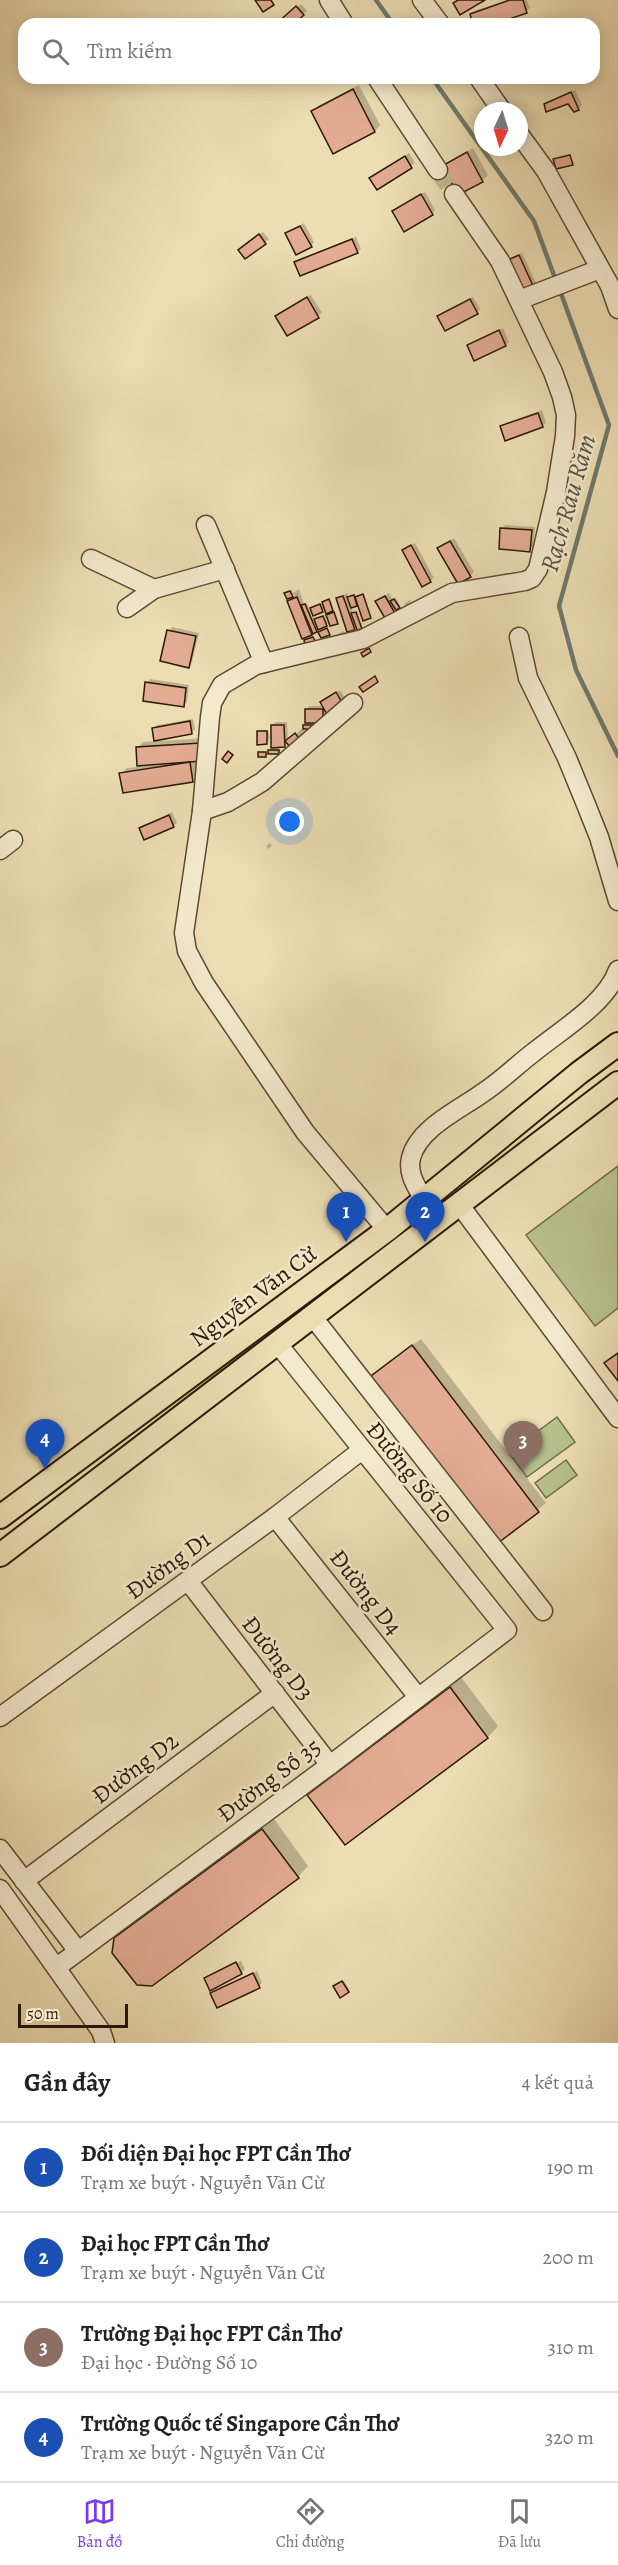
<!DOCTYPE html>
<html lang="vi">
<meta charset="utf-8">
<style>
body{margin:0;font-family:Alegreya,serif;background:#f2f2f2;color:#222}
.compass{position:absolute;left:474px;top:102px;width:54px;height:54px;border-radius:50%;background:#fff;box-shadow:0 3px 15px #0003;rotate:184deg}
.scale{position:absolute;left:18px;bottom:15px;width:110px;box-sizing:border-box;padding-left:6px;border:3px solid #2c1907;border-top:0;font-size:16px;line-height:21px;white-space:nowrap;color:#2c1907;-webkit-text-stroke:4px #f3e9cd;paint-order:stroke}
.you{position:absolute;left:290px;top:822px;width:21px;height:21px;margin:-15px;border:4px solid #fff;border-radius:50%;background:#1a73e8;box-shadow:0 0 0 9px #1a73e833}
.badge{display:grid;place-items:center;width:39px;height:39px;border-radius:50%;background:#7c3aed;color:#fff;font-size:20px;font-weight:700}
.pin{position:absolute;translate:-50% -50px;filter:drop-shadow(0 2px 3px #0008)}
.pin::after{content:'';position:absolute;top:32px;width:21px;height:18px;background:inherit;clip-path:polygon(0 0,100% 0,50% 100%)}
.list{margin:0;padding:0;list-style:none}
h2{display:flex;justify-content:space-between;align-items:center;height:78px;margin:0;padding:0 24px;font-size:26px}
h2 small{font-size:20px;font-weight:400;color:#767676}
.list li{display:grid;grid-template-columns:39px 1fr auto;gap:18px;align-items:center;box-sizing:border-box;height:90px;padding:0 24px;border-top:2px solid #e0e0e0}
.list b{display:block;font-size:22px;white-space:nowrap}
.list p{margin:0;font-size:20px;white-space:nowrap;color:#767676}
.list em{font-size:20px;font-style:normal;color:#767676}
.icon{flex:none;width:33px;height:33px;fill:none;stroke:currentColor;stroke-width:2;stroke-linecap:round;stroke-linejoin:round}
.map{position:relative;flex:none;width:618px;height:2043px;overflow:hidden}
.search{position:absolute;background:#fff;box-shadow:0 3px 15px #0003;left:18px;right:18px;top:18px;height:66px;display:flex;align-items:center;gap:15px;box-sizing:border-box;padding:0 21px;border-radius:18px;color:#767676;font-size:22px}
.sheet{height:438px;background:#fff}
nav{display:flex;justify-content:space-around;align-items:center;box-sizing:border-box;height:84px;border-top:2px solid #e0e0e0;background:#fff;font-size:16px;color:#767676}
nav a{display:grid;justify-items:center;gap:3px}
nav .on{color:#7c3aed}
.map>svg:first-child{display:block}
</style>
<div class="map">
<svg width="618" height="2043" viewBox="0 0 618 2043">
<rect width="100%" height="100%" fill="#ecddb2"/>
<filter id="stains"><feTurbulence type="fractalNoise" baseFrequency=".00333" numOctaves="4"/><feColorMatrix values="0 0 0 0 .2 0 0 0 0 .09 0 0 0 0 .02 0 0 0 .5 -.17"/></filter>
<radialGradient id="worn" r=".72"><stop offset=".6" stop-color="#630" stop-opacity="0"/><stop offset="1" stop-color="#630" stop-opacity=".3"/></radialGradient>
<g fill="#b7c18d" stroke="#726d4a" stroke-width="1.5">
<polygon points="618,1166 618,1308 595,1326 526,1235"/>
<polygon points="557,1417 575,1442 527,1477 509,1453"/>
<polygon points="566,1460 577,1475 546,1498 535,1483"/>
</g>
<g fill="#0003">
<polygon points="507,0 527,0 530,8 526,11 491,24 475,24 472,15 475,11"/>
<polygon points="301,4 307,11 303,14 292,24 278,24"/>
<polygon points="359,85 380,125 375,131 333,152 312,112 318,106"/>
<polygon points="575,90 582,105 578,109 574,110 568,102 545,104"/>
<polygon points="473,148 488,175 482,181 444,166"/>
<polygon points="409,153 415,163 377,188 371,178"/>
<polygon points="425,192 435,210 432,214 393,211"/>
<polygon points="304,223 314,242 311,246 287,234"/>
<polygon points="263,232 269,239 246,257 244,246"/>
<polygon points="356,237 361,249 357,252 296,263 299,259"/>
<polygon points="522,253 536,283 533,287 508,259"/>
<polygon points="311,295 322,313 288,334 277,316"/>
<polygon points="473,297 480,309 477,313 439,316"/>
<polygon points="503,328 509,342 505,345 469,345"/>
<polygon points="542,410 546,423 542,426 502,427 506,423"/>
<polygon points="505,525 535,527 533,546 530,550 502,529"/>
<polygon points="454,538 474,572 470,576 439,549"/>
<polygon points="415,543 434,578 430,581 404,550"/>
<polygon points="299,589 304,604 307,603 310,611 330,599 338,621 330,624 326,608 311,615 314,621 324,615 328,624 311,634 288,602 296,594 288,597 286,593 292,590 293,593"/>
<polygon points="347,593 348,598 364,594 370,617 359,604 351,606 353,613 357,611 361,627 357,626 354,629 338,599"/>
<polygon points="389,593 393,600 396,598 400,606 397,608 399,613 397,611 395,614 377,601"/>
<polygon points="410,600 411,602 405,606 404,604"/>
<polygon points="172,627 199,633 192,662 188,666 169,631"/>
<polygon points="328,628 332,642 323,646 320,632"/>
<polygon points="344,631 346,638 339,643 336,635"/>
<polygon points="150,679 189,685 187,702 183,705 147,683"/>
<polygon points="340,690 347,701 326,709 325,718 315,721 315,726 305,725 309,721 306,709 310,706 324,706 325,699"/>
<polygon points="193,719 195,729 192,733 153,728 157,725"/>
<polygon points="276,722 287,722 288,741 303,728 305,730 291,745 288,742 284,746 279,746 278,752 270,750 272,749 272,725"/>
<polygon points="260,730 268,730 270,737 267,743 258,732"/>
<polygon points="206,738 196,760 198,775 192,781 121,774 127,768 138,767 137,748 143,742"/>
<polygon points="172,812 177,823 173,826 141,828"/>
<polygon points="270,843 272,846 268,849 266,846"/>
<polygon points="421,1339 546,1503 499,1540 381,1368"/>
<polygon points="461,1677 498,1726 488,1737 345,1843 309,1795 319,1784"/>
<polygon points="274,1819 308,1866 298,1877 115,1939 127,1928"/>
<polygon points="241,1961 245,1969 241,1973 208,1978"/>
<polygon points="257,1971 262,1983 259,1986 212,1994"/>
<polygon points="344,1981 349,1989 348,1991 336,1985"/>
</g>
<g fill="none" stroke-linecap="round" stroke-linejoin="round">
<g stroke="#6e7a6e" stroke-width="4.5">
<polyline points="376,0 393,24"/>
<polyline points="432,78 534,221 556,281"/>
<polyline points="559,288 609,425 559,606 576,670 618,756"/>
</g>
</g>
<g fill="#e2ab92" stroke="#2c1907" stroke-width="1.5">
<polygon points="255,0 271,0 274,5 263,12"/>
<polygon points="458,0 485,0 460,15 453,3"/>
<polygon points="510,0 523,0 527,13 495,24 473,24 470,14"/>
<polygon points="296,6 304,15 294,24 276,24"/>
<polygon points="353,89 375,132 333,154 311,111"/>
<polygon points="571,92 579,110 574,112 568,104 546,112 544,104"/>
<polygon points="467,152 483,182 458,195 442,166"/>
<polygon points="570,155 573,165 556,169 553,159"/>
<polygon points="405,156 412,168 377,190 369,178"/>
<polygon points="421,194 433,215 404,232 392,211"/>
<polygon points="300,226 312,247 296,255 285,233"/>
<polygon points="259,234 266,244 245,259 238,250"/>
<polygon points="352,239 358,253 300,276 294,262"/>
<polygon points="519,255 534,288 518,295 503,262"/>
<polygon points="307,297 319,318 287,336 275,316"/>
<polygon points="470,299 478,314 445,331 437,316"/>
<polygon points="499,330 506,346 474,361 467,345"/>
<polygon points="538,413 543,427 505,441 500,426"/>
<polygon points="500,528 532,530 530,552 499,549"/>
<polygon points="450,541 471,577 458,584 437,548"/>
<polygon points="411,545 431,582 422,587 402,550"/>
<polygon points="290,591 293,597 287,599 284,593"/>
<polygon points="363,594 371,618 363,621 355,597"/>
<polygon points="354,595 357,606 351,608 347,597"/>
<polygon points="343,596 355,630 347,632 336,598"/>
<polygon points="385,596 396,615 386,620 375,601"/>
<polygon points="297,597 312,635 302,639 287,601"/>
<polygon points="329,599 333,611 326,614 322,602"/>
<polygon points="394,599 400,608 396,610 390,601"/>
<polygon points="305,604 317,632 313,634 301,605"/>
<polygon points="320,604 323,612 313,616 310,608"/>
<polygon points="334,612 338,624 330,626 326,615"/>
<polygon points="356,612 362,629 357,630 351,613"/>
<polygon points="323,616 327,626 318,630 314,619"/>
<polygon points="327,628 330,635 321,638 318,632"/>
<polygon points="167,630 196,636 189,668 160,661"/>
<polygon points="313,637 315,641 305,645 304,640"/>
<polygon points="369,648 371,652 363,657 361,653"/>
<polygon points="375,676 378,682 363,692 359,687"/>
<polygon points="145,682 186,688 184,707 143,701"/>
<polygon points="336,692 344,706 328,716 320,702"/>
<rect x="305" y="709" width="18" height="14"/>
<polygon points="190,721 192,734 154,741 152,728"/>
<polygon points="271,725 284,725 285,747 271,748"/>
<rect x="303" y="725" width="12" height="4"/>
<polygon points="257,731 267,731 267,744 257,745"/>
<polygon points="295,733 300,740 290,747 285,741"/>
<polygon points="201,743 202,761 137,766 136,747"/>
<rect x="268" y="750" width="11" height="4"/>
<polygon points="228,751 233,755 227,763 222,759"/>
<rect x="258" y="752" width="8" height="5"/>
<polygon points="190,762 193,782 123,793 119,773"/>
<polygon points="169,815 174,827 144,840 139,828"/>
<polygon points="412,1345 539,1512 498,1543 371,1376"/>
<polygon points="618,1353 618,1381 604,1363"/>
<polygon points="450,1687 488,1738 345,1845 307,1795"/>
<polygon points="262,1829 299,1878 152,1986 137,1985 112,1953 114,1938"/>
<polygon points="236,1962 242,1974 210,1991 204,1978"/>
<polygon points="253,1973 260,1988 217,2008 210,1993"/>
<polygon points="342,1981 349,1992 340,1998 333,1986"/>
</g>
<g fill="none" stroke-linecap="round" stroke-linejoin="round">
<polyline stroke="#c6b690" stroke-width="18" stroke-dasharray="18 9" stroke-linecap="butt" points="438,170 454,194"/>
<defs>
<g id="minor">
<polyline points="329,0 344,24"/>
<polyline points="422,0 440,24"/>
<polyline points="377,78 438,170"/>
<polyline points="479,78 502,111"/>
<polyline points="519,134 546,171 610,286 618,309"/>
<polyline points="519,300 600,269"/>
<polyline points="206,525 264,663"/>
<polyline points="91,559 154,589 225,569"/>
<polyline points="127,608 154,589"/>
<polyline points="519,637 528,678 567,758 585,802 599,837 618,901"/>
<polyline points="202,811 228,802 262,782 353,703"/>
<polyline points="0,850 13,840"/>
<path d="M 424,1200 C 417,1187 407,1174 411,1158 C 418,1128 461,1109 484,1092 C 502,1080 517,1065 534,1052 C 561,1030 606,1004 618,970"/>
<polyline points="459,1204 618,1418"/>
<polyline points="387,1230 305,1132 204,983 187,951 184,933 202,811 210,717 212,703 222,685 256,665 363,639 452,593 525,581 532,578 538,569 556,492 565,436 566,415 562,397 553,372 500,261 454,194"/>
<polyline points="312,1316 543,1611"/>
<polyline points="275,1517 418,1697"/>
<polyline points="188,1581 330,1765"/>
<polyline points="0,1717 275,1517 362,1450"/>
<polyline points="0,1849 78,1951"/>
<polyline points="24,1881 275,1693"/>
<polyline points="0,1889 101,2031 105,2043"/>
<polyline points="57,1967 330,1765 507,1630 277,1343"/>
</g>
<g id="major">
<polyline points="0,1517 387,1230 579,1073 618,1044"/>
<polyline points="0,1555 618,1083"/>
</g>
</defs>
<use href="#minor" stroke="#5c4a32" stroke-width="21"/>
<use href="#major" stroke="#2c1907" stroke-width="26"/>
<use href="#minor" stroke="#f3e9cd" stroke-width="18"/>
<use href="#major" stroke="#ecddb2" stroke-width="22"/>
</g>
<g text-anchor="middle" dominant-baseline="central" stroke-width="5" stroke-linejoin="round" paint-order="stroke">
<g font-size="24" fill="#2c1907" stroke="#f3e9cd">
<text transform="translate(253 1296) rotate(-37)">Nguyễn Văn Cừ</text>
<text transform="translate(410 1472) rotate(51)">Đường Số 10</text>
<text transform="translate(168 1565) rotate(-36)">Đường D1</text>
<text transform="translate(366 1592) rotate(52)">Đường D4</text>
<text transform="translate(278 1658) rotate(52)">Đường D3</text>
<text transform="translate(135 1768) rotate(-37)">Đường D2</text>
<text transform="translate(269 1780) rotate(-37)">Đường Số 35</text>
</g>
<g font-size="26" font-style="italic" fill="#525243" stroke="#f3e9cd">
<text transform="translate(568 503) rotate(-74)">Rạch Rau Răm</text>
</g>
</g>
<rect width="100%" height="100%" filter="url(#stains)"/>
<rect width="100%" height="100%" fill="url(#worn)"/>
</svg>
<svg class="compass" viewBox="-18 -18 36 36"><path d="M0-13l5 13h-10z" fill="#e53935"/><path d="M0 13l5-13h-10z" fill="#767676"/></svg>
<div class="scale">50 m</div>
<div class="you"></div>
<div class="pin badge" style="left:346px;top:1242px;background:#1a4fb4">1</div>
<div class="pin badge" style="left:425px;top:1242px;background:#1a4fb4">2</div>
<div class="pin badge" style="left:523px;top:1471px;background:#8d6e63">3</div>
<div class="pin badge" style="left:45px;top:1469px;background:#1a4fb4">4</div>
<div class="search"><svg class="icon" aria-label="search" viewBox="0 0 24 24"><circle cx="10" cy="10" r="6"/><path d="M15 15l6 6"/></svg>Tìm kiếm</div>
</div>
<section class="sheet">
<h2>Gần đây<small>4 kết quả</small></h2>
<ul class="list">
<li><span class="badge" style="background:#1a4fb4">1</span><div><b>Đối diện Đại học FPT Cần Thơ</b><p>Trạm xe buýt · Nguyễn Văn Cừ</p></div><em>190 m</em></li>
<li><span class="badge" style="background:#1a4fb4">2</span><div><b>Đại học FPT Cần Thơ</b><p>Trạm xe buýt · Nguyễn Văn Cừ</p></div><em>200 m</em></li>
<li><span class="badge" style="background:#8d6e63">3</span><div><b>Trường Đại học FPT Cần Thơ</b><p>Đại học · Đường Số 10</p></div><em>310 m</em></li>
<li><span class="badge" style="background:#1a4fb4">4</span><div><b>Trường Quốc tế Singapore Cần Thơ</b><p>Trạm xe buýt · Nguyễn Văn Cừ</p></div><em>320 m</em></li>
</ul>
</section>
<nav>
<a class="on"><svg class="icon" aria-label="map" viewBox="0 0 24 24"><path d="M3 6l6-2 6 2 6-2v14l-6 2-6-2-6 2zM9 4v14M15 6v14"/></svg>Bản đồ</a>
<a><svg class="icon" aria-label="directions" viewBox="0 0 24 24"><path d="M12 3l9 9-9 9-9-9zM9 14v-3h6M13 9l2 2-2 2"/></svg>Chỉ đường</a>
<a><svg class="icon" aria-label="saved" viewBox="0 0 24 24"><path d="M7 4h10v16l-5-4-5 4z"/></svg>Đã lưu</a>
</nav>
